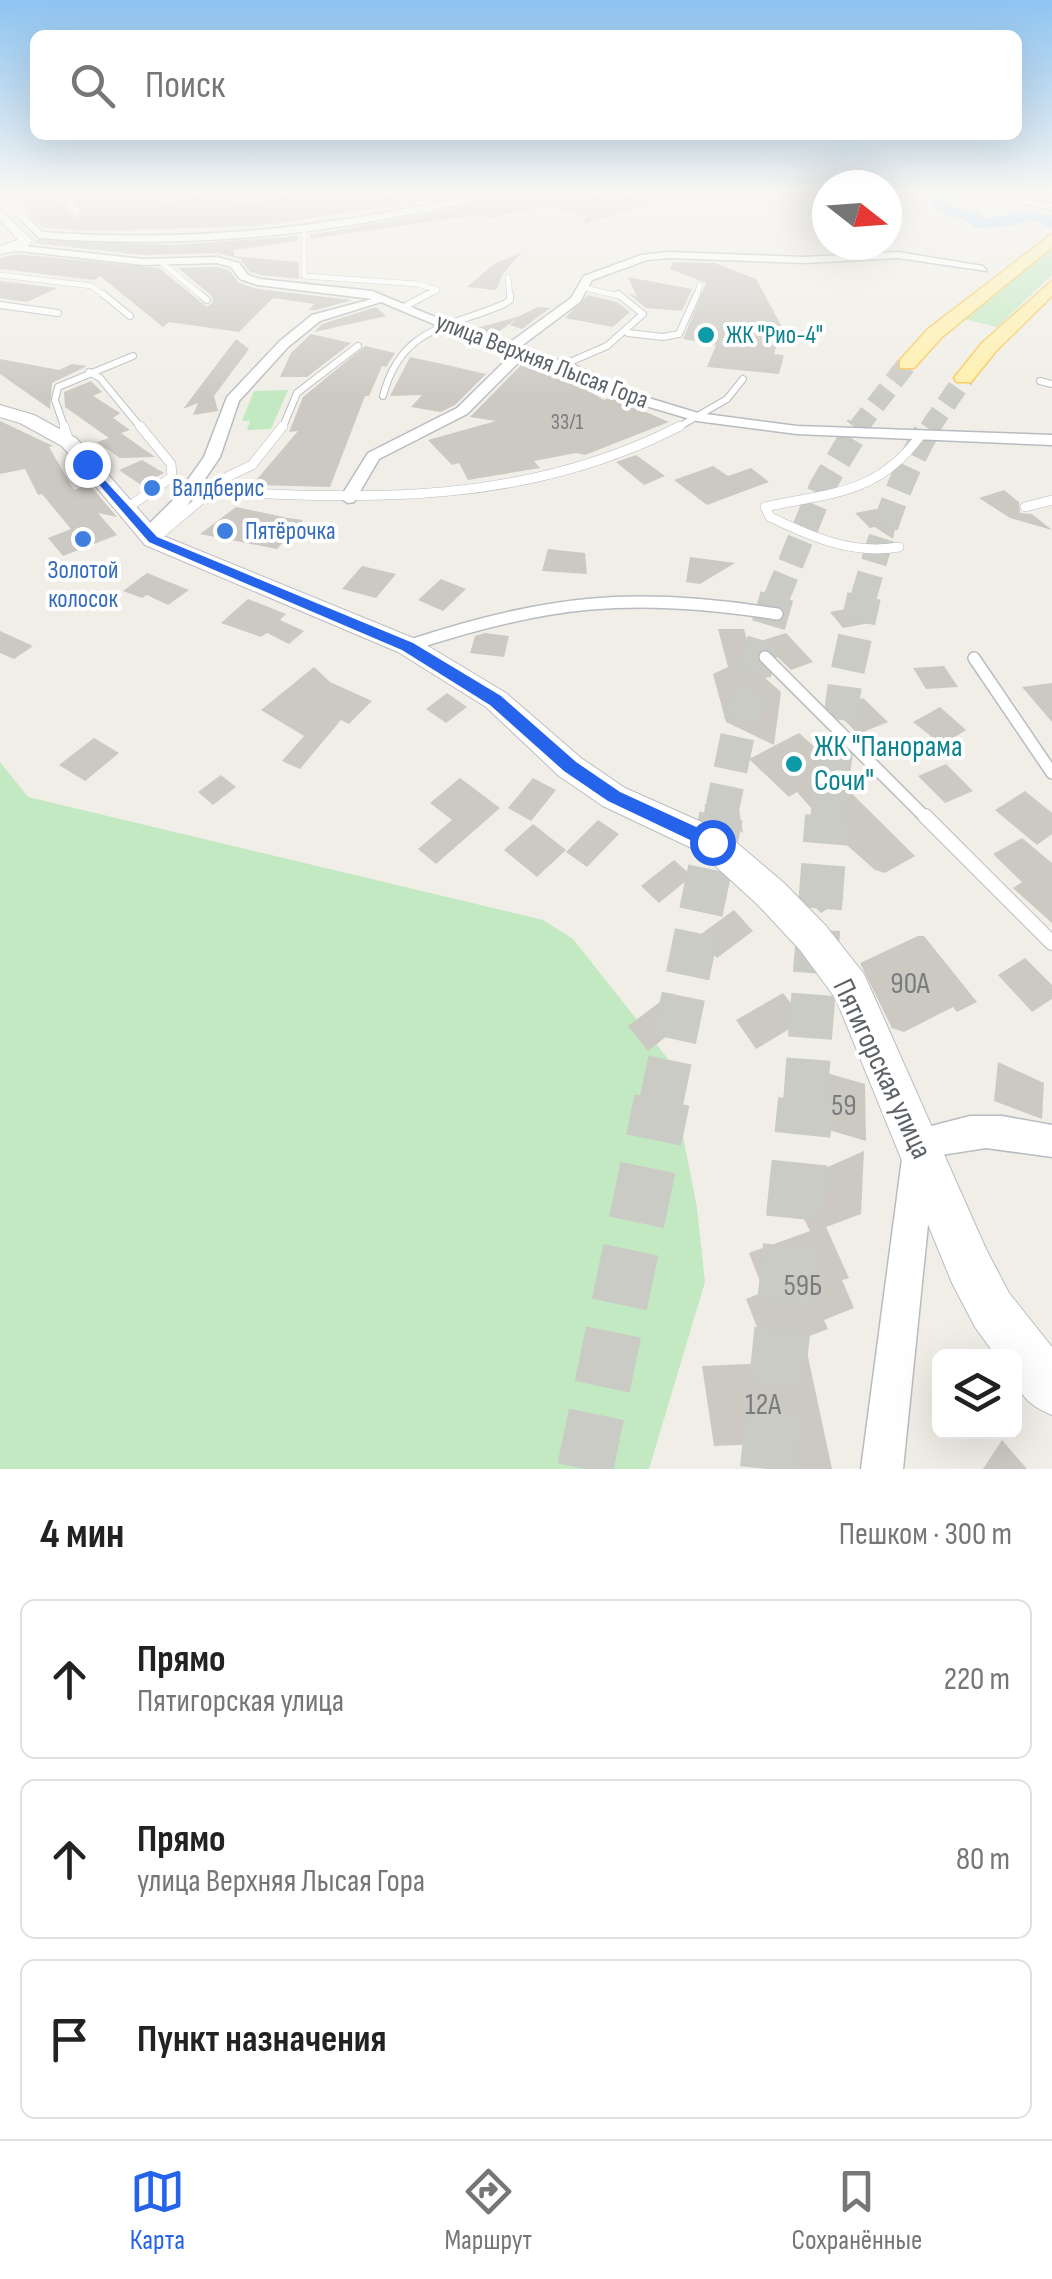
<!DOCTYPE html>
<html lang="ru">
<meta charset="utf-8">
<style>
body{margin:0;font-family:"Sofia Sans Condensed",sans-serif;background:#f6f6f6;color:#222}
.controls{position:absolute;right:30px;bottom:30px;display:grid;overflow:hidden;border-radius:15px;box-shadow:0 10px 40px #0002}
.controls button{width:90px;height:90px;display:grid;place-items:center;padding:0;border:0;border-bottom:2px solid #e0e0e0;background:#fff;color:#222;font:50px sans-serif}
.compass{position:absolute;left:812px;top:170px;width:90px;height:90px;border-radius:50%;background:#fff;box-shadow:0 10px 40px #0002;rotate:107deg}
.stop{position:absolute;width:30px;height:30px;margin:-22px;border:8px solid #2563eb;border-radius:50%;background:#fff}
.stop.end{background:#2563eb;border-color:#fff;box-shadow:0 2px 10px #0008}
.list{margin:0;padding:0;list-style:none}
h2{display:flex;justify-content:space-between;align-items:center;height:130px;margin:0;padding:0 40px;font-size:42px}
h2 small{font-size:32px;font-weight:400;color:#767676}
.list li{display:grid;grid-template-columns:65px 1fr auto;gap:30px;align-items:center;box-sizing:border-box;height:160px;margin:0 20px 20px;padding:0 20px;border:2px solid #e0e0e0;border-radius:15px}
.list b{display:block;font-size:38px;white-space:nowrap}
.list p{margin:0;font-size:32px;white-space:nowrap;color:#767676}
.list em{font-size:32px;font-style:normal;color:#767676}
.icon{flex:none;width:55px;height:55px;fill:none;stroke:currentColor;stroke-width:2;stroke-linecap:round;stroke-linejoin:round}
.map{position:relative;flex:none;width:1052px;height:1469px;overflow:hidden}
.search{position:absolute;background:#fff;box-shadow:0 10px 40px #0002;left:30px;right:30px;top:30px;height:110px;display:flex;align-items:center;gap:25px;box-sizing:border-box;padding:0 35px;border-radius:15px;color:#767676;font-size:38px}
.sheet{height:670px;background:#fff}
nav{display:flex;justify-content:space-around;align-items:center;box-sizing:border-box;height:140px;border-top:2px solid #e0e0e0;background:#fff;font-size:28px;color:#767676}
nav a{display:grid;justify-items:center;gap:5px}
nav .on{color:#2563eb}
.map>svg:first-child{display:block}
</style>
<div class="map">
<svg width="1052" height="1469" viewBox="0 0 1052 1469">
<rect width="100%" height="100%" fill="#f0eee6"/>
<g fill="#c2e9c1">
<polygon points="1052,246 1052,275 997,327 964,319"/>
<polygon points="288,390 271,429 247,430 250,421 242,421 254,391"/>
<polygon points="0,762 28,797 543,920 573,939 668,1059 697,1208 705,1282 649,1469 0,1469"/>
</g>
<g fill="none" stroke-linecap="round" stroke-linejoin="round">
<path fill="#a7dbff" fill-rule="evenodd" d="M 933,194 L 949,194 L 948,205 L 977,212 L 985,219 C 1011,216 1024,205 1052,217 L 1052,228 L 1029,219 L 1013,226 L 975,228 L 965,220 L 934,211 Z"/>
</g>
<g fill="#ccc9c3">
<polygon points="19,194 58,194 75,219 82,212 71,194 153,194 162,204 205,194 248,203 294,194 384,194 401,203 427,197 433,199 259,226 97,231 44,228 29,215"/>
<polygon points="492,194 587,194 604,199 608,194 620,194 650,203 584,224 586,217 550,205 491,218 482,214 310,239 310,235 458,208"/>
<polygon points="298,236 298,241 234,250 234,256 298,262 299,279 261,275 250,272 240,259 218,253 143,255 34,243 36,240 175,245"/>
<polygon points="522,252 503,274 496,290 467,287 494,264"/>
<polygon points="17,254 159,268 207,307 213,302 212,296 178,268 217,267 229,270 239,283 257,289 352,300 316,310 309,310 314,304 273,298 239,332 169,322 163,327 100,276 95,280 0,269 0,258"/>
<polygon points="673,262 715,263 756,279 782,327 774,354 784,355 779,374 707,367 716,345 683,339 706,283 670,269"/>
<polygon points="628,277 692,289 682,311 646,308 627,292 637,297"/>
<polygon points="0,281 57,288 27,302 0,298"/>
<polygon points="588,295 617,302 630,312 613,327 565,318"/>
<polygon points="376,307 386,316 314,332 322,324"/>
<polygon points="538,307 550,308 522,329 510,325 516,319 492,337 473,329 517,317"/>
<polygon points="311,334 351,343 307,377 280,377 291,353"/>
<polygon points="236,339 249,349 214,396 218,411 193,415 198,403 183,409"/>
<polygon points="365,346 395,353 386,367 382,366 369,396 365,396 330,487 252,485 298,431 289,432 303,397"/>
<polygon points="410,357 438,363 486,374 455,405 441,412 411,407 422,395 390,396"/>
<polygon points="0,359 59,370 72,364 87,366 52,383 50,409 0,374"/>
<polygon points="523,363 557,372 604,400 611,397 669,422 585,455 576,453 534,461 540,468 468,480 459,463 452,465 428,440 496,421 470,417"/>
<polygon points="91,381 102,392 93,396 120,413 113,418 130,430 121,433 155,457 120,458 97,442 109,438 65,407 64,392"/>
<polygon points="0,421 53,446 49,447 74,490 89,484 117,517 98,513 117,535 63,556 48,538 71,529 42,494 38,495 25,469 0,474"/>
<polygon points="636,455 665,476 644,485 616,462"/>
<polygon points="142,460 164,473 141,485 119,470"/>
<polygon points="713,466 728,476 751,468 769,482 707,505 674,480"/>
<polygon points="1004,490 1019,502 1020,513 1032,514 1052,530 1010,518 979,498"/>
<polygon points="236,507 288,518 303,520 277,549 200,534"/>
<polygon points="881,508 897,519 893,539 875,527 870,528 855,513"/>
<polygon points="548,549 585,553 587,574 542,571"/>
<polygon points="690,557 735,563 700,584 686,582"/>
<polygon points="362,566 396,574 376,598 342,589"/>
<polygon points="147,573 189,590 168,605 147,595 142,598 123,591"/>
<polygon points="441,579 466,589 443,611 418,600"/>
<polygon points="248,599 286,614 280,620 304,631 289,644 267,633 261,637 221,623"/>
<polygon points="857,607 870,623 843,628 830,612"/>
<polygon points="718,629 744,629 748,645 786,633 813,662 791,670 768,648 756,654 758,663 771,676 765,678 781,692 774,745 726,722 713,674 728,667"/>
<polygon points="0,631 33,646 14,659 0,653"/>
<polygon points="485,633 509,636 504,657 470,653 475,636"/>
<polygon points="944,666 958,687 926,689 913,668"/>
<polygon points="314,667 330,682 372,701 349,724 341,720 300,769 282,761 304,736 261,710"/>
<polygon points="1052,683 1052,722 1022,687"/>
<polygon points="447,693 467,707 446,723 426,709"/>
<polygon points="863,698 888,722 858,734 834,710"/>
<polygon points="940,707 966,730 942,745 913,722"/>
<polygon points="799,733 839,769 831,773 915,856 885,873 875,870 832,832 797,792 789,797 749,759"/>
<polygon points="94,738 119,753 85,781 59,765"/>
<polygon points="946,764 973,791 945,803 918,776"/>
<polygon points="221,775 236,787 213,805 198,792"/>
<polygon points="460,778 500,808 436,864 418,849 452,820 430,803"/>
<polygon points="533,778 556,790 531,821 508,808"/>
<polygon points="720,790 738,803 743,833 704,806"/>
<polygon points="1025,791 1052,813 1052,834 1037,845 995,810"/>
<polygon points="598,820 619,834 587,867 566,852"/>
<polygon points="533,824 566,850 537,877 504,850"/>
<polygon points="1022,838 1052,863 1052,923 1013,888 1022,882 993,854"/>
<polygon points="674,860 692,876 659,903 641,886"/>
<polygon points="823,876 844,898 821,913 800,891"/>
<polygon points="734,910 753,931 717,958 697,937"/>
<polygon points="918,936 924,936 977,1002 957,1012 953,1007 904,1032 892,1028 860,963"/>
<polygon points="1025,958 1052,985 1052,999 1032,1012 998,975"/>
<polygon points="672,993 692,1016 648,1051 628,1026"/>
<polygon points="783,993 804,1020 756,1049 736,1020"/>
<polygon points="998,1062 1044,1083 1042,1119 994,1101"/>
<polygon points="823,1072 865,1084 866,1141 822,1128"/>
<polygon points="864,1151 861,1214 826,1227 849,1278 842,1280 854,1308 824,1320 828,1329 804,1338 832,1469 766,1469 762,1444 714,1446 702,1366 771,1363 746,1299 764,1292 749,1253 810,1231 787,1185"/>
<polygon points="1002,1440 1027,1469 983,1469"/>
</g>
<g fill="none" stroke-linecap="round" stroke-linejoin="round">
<g stroke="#cbcbc6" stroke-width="20" stroke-dasharray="20 10" stroke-linecap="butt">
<polyline points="857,429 907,364"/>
<polyline points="929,429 964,378"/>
</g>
<g stroke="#cbcbc6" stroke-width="26" stroke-dasharray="26 12" stroke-linecap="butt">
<polyline points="776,599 822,487 859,426"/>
<path d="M 863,599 C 880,540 898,479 930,426"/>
</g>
<g stroke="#cbcbc6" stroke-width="34" stroke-dasharray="34 16" stroke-linecap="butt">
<polyline points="720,819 742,715 777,596"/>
<polyline points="827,819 845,683 864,596"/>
</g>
<g stroke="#cbcbc6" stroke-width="44" stroke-dasharray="44 21" stroke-linecap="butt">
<polyline points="661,1103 721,816"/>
<polyline points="805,1103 827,816"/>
</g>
<g stroke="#cbcbc6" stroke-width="56" stroke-dasharray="56 28" stroke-linecap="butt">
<polyline points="585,1469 662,1100"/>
<polyline points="768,1469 806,1100"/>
</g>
<defs>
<g id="lane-far4">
<polyline points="64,194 76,213"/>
<polyline points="438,194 459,200"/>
<polyline points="643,194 674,204"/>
<polyline points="4,206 26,220"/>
<polyline points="304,230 304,276 418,284 437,290 423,297"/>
<polyline points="162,263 203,297"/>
<polyline points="0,275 92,286 106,297"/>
<polyline points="508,277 510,297"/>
<polyline points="581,287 623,297"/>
<polyline points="696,297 700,285"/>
</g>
<g id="lane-far3">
<polyline points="103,294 130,316"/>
<polyline points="200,294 207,300"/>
<polyline points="0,305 58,313"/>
<polyline points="404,307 428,294"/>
<polyline points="628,333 663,337 679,334 697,294"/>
<polyline points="563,365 607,346 643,314 618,294"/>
<polyline points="89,372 100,378 142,429"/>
<polyline points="1040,381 1052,384"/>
<path d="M 383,396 C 401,326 449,328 504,304 L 510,300 L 510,294"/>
<polyline points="65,429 55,400 58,387 133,356"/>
<polyline points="282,429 297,393 358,346"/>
<polyline points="675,429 727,399 743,379"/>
</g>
<g id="lane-far2">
<polyline points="64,426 69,442"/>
<path d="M 210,491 C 376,500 528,504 680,426"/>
<polyline points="1025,507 1052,500"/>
<polyline points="127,508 172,477 171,464 140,426"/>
<polyline points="153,540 229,476 252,465 283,426"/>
<path d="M 899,547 C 852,555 812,537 770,517 L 765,507 C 833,492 877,495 921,435"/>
</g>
<g id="lane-far1">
<path d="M 408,646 C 545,600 634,591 777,614"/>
<polyline points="765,657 927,819"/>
<polyline points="974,658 1052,773"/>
</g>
<polyline id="lane" points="925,816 1052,943"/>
<g id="street">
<polygon points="253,194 268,194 257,197"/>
<path d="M 474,194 L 489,194 C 464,206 429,210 400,216 C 280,240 161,247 39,238 L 21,220 L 29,218 L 42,232 C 189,243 331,228 474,194 Z"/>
<polygon points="986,194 1052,204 1052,210 990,197"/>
<polygon points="15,245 143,259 217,257 239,263 248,275 260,279 372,291 505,346 571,298 584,276 641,255 669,252 804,257 898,252 983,266 987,271 898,258 804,263 669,258 647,260 592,280 580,302 516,350 568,362 642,396 698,413 797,426 1052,435 1052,445 797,434 697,421 632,402 558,368 522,359 467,414 379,459 354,502 348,503 340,498 368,453 457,408 510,356 381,302 320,321 288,347 239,401 220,457 186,507 153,539 147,540 138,535 174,499 204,457 227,397 280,341 312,315 372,299 258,285 240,279 231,267 217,263 143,265 11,250"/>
<polygon points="970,1116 1002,1116 1052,1125 1052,1157 986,1148 935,1156 903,1469 861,1469 904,1144 908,1132"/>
</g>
<g id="secondary">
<polygon points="0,209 32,240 26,249 0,254 0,246 18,240 0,220"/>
<path d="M 0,405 L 34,415 L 76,438 L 161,535 L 418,640 L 506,693 L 581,758 L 625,788 L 724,832 L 784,883 L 826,926 L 864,974 L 986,1249 L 1009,1293 L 1052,1347 L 1052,1415 C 1022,1403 1014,1388 1014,1356 L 996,1356 L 975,1327 L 952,1283 L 836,999 L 800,950 L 758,905 L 700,852 L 603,806 L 559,776 L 486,707 L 398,652 L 145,545 L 62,446 L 20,423 L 0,417 Z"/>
</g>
<g id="primary">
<polygon points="1052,234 1052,247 942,337 914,368 900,368 900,360 928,329"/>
<polygon points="1052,281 1052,296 996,351 971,382 957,382 954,378 982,343"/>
</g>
</defs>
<use href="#lane-far4" stroke="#b8bcc0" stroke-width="6"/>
<use href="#lane-far3" stroke="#b8bcc0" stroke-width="8"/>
<use href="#lane-far2" stroke="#b8bcc0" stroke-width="10"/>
<use href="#lane-far1" stroke="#b8bcc0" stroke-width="14"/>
<use href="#lane" stroke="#b8bcc0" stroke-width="16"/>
<use href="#street" stroke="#b8bcc0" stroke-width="3"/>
<use href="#secondary" stroke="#b9bdc2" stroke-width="2"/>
<use href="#primary" stroke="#f9c856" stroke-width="3"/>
<use href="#lane-far4" stroke="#fff" stroke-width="5"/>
<use href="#lane-far3" stroke="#fff" stroke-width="6"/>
<use href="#lane-far2" stroke="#fff" stroke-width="9"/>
<use href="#lane-far1" stroke="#fff" stroke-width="11"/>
<use href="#lane" stroke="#fff" stroke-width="14"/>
<use href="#street" fill="#fff" fill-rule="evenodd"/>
<use href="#secondary" fill="#fff" fill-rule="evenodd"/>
<use href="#primary" fill="#fff0ac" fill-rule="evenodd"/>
</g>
<linearGradient id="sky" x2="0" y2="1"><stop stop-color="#8ec4f1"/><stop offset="0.48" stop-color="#f8f7f4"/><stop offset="1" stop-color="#f8f7f4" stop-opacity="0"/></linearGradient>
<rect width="1052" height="400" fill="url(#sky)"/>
<polygon fill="#2563eb" points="87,461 157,537 413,643 501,696 576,762 620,792 718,837 718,847 705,847 608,801 564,771 490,705 402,650 149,542 83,466"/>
<g fill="#0f9aa8" stroke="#fff" stroke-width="4">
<circle cx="706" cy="335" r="10"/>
<circle cx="794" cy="764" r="10"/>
</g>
<g fill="#3f7fe0" stroke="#fff" stroke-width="4">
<circle cx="152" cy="488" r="10"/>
<circle cx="225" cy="531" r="10"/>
<circle cx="83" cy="539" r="10"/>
</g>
<g text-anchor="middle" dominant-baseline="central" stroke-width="8" stroke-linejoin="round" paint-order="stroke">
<g font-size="22" fill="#797c7e">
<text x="567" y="422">33/1</text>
</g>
<g font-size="25" fill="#0d838f" stroke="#fff" text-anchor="start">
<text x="726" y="335">ЖК "Рио-4"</text>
</g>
<g font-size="25" fill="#5d6267" stroke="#fff">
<text transform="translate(542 361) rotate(21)">улица Верхняя Лысая Гора</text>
</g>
<g font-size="25" fill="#366cbe" stroke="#fff" text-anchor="start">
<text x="172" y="488">Валдберис</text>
<text x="245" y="531">Пятёрочка</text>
<text x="83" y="570" text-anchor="middle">Золотой<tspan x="83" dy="29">колосок</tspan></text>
</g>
<g font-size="30" fill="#0d838f" stroke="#fff" text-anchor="start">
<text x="814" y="747">ЖК "Панорама<tspan x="814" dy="34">Сочи"</tspan></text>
</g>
<g font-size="30" fill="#797c7e">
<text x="910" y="984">90А</text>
<text x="844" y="1106">59</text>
<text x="803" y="1286">59Б</text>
<text x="763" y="1405">12А</text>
</g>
<g font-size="30" fill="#5d6267" stroke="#fff">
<text transform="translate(882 1069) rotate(65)">Пятигорская улица</text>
</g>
</g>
</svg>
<div class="controls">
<button><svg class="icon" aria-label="layers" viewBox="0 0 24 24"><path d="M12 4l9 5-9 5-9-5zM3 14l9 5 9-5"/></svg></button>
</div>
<svg class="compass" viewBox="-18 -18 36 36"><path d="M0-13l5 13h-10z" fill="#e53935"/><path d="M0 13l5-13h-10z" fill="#767676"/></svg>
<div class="stop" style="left:712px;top:842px"></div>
<div class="stop end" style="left:87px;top:464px"></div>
<div class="search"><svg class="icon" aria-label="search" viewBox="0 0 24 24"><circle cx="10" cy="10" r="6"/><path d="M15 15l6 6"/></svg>Поиск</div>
</div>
<section class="sheet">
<h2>4 мин<small>Пешком · 300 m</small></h2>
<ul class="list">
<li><svg class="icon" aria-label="ahead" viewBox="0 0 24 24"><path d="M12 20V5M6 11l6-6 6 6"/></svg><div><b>Прямо</b><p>Пятигорская улица</p></div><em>220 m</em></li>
<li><svg class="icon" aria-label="ahead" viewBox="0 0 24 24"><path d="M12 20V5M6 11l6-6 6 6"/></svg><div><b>Прямо</b><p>улица Верхняя Лысая Гора</p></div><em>80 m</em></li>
<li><svg class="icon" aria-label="arrive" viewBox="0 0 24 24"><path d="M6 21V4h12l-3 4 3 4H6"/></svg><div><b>Пункт назначения</b></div></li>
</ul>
</section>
<nav>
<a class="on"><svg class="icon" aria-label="map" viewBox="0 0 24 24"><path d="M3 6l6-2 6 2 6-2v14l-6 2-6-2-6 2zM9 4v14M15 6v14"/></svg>Карта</a>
<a><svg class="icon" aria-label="directions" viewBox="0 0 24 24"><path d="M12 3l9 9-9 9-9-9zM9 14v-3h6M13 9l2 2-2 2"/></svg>Маршрут</a>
<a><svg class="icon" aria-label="saved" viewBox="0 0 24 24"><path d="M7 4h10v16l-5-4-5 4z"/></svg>Сохранённые</a>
</nav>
